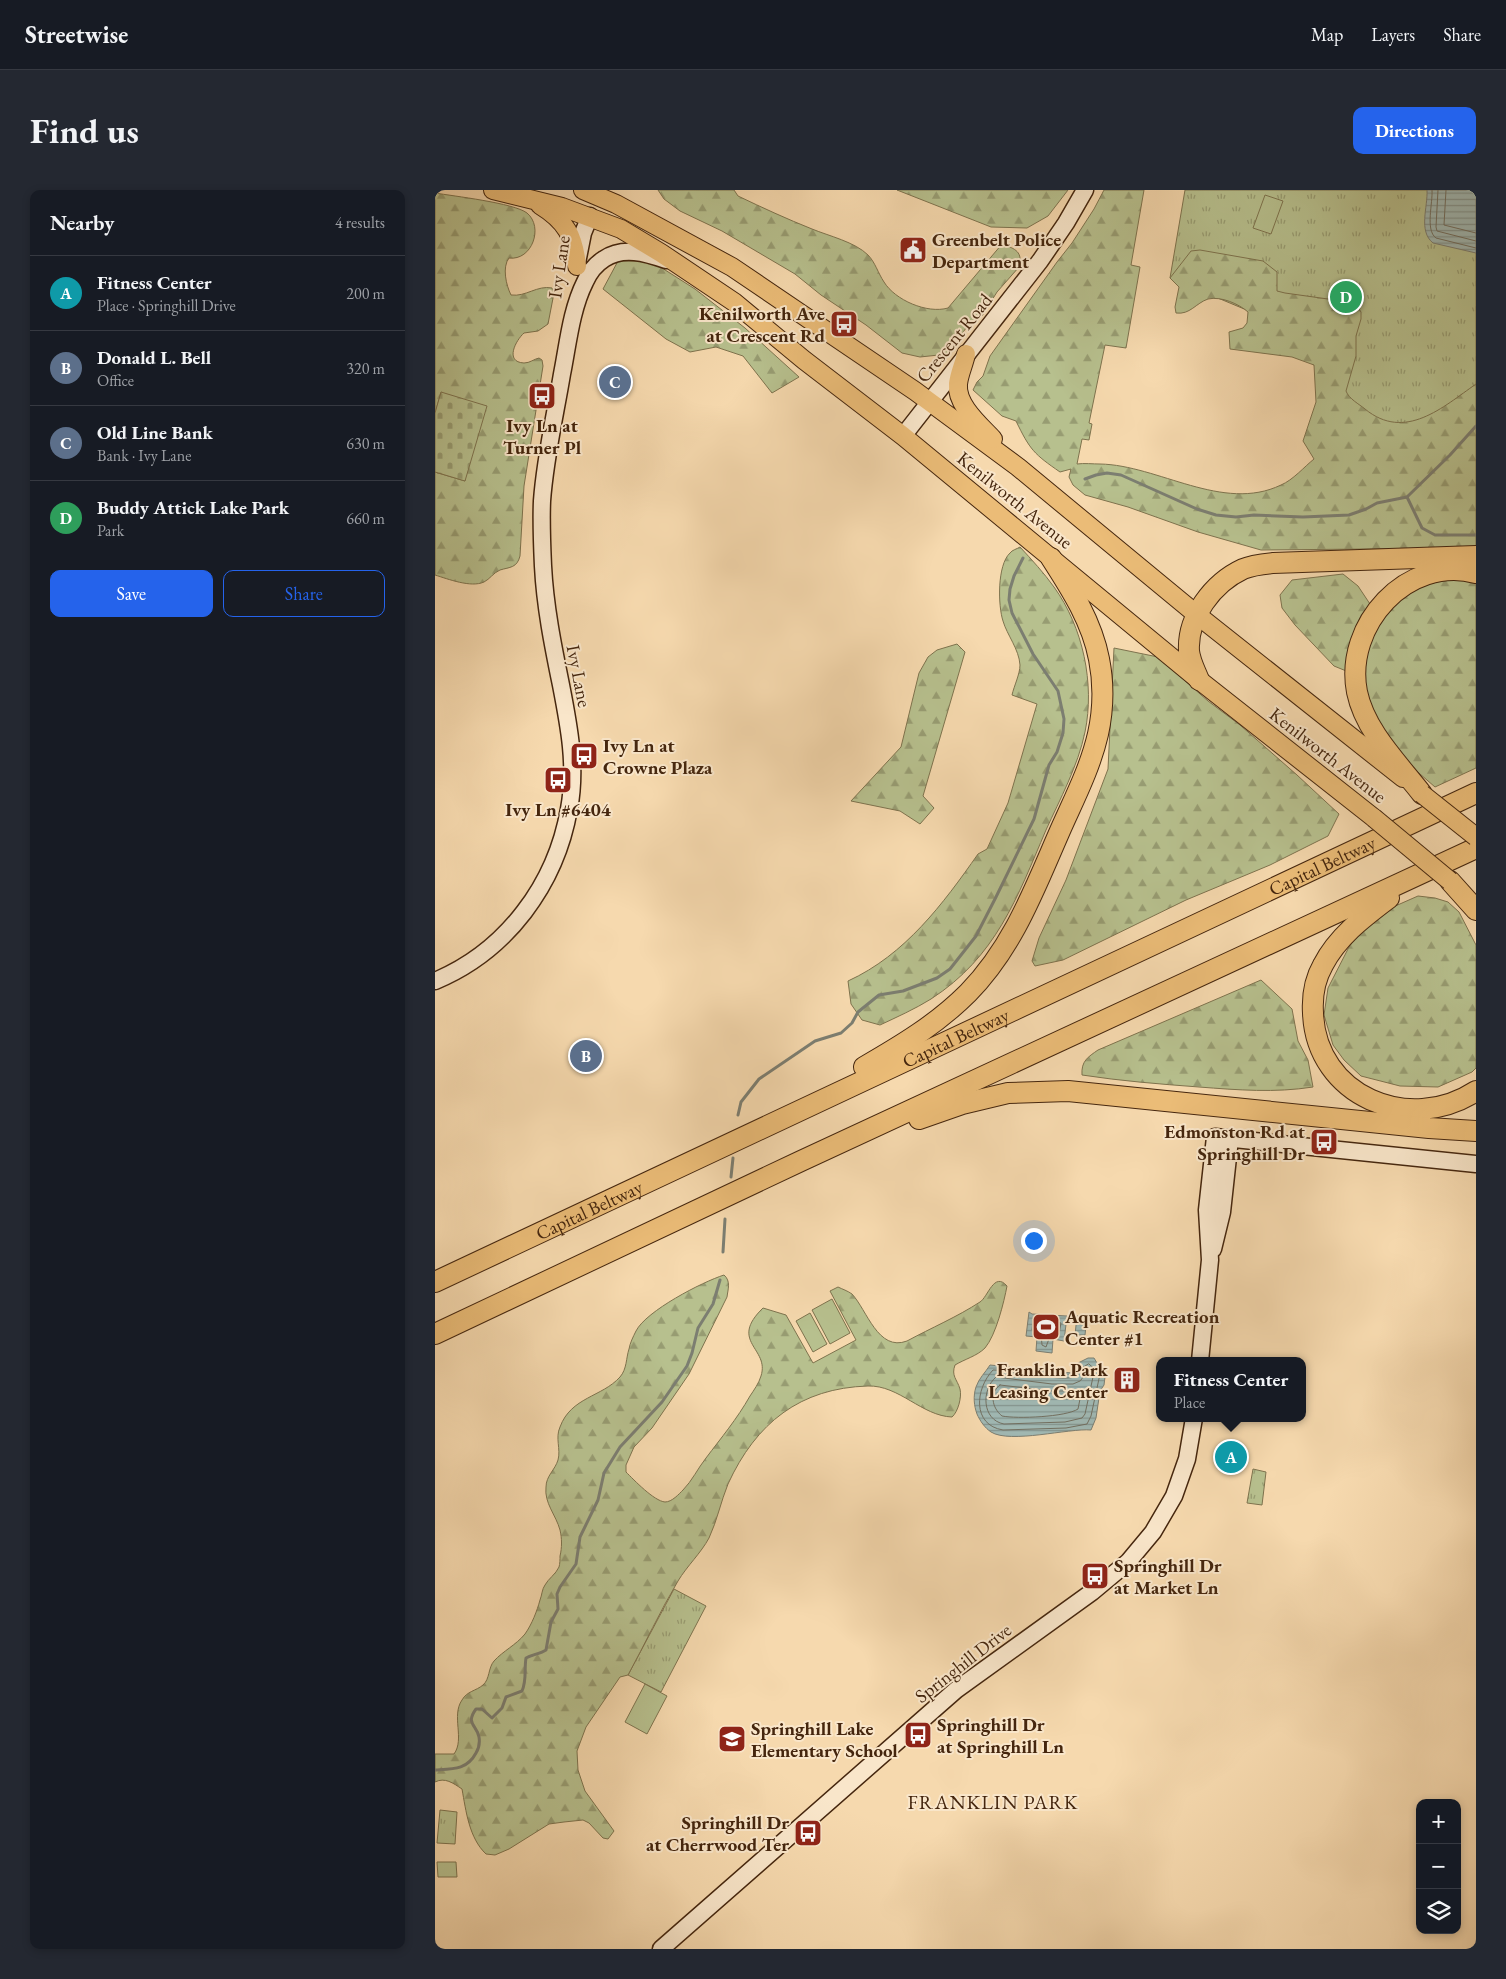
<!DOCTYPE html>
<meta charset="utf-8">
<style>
body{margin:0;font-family:"EB Garamond",serif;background:#242831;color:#f1f3f6}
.controls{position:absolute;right:15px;bottom:15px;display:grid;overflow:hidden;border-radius:10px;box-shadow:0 2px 8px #0003}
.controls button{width:45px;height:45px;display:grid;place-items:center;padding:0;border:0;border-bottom:1px solid #363941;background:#171b24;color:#f1f3f6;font:25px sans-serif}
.you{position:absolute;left:598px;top:1050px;width:18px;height:18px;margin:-12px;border:4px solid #fff;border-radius:50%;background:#1a73e8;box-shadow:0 0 0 8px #1a73e833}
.badge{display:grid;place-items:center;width:32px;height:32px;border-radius:50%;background:#2563eb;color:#fff;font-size:16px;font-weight:700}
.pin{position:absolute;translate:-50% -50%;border:2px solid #fff;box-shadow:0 1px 5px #0006}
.popup{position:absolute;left:721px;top:1167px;width:150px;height:65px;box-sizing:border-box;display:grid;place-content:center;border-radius:10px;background:#171b24;filter:drop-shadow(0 1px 4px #0005);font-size:16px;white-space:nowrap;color:#9ea1a6}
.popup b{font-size:19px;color:#f1f3f6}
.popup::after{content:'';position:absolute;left:50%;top:100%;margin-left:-10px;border:10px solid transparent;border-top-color:#171b24}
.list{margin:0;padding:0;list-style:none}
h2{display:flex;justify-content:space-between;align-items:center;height:65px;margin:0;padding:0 20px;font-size:21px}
h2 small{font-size:16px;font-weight:400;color:#9ea1a6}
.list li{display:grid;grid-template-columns:32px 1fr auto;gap:15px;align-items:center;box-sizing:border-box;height:75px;padding:0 20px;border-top:1px solid #363941}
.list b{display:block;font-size:19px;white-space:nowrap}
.list p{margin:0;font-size:16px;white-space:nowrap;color:#9ea1a6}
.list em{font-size:16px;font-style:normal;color:#9ea1a6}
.actions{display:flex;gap:10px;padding:15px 20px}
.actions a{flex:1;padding:11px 0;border:1px solid #2563eb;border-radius:10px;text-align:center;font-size:18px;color:#2563eb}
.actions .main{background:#2563eb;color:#fff}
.icon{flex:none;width:28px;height:28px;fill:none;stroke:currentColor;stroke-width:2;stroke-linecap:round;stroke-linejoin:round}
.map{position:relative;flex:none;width:1041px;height:1759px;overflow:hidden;border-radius:10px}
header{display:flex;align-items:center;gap:30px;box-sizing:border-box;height:70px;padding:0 25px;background:#171b24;border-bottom:1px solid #363941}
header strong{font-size:24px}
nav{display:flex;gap:28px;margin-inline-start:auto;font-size:18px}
.intro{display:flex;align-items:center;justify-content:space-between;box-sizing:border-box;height:120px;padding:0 30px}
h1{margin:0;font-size:35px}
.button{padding:12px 22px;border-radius:10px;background:#2563eb;color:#fff;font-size:18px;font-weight:700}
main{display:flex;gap:30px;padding:0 30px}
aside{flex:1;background:#171b24;border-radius:10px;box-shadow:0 2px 8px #0003}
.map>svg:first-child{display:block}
</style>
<header>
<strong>Streetwise</strong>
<nav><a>Map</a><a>Layers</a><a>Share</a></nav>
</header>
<div class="intro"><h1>Find us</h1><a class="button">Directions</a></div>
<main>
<aside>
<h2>Nearby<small>4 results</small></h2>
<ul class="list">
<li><span class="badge" style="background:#0f9aa8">A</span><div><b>Fitness Center</b><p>Place · Springhill Drive</p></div><em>200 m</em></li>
<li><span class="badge" style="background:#5c6f8a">B</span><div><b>Donald L. Bell</b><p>Office</p></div><em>320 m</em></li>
<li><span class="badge" style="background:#5c6f8a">C</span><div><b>Old Line Bank</b><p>Bank · Ivy Lane</p></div><em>630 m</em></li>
<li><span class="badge" style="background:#2e9e5b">D</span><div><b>Buddy Attick Lake Park</b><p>Park</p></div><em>660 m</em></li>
</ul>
<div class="actions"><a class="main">Save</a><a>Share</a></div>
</aside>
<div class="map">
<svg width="1041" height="1759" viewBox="0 0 1041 1759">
<defs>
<pattern id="grass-tufts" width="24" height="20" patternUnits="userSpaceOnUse" patternTransform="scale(1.25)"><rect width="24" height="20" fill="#b7c08e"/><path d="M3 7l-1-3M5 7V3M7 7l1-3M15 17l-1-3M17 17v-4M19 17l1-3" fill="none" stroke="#979c72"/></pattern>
<pattern id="forest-firs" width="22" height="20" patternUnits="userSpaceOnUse" patternTransform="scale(1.25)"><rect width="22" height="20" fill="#b7c08e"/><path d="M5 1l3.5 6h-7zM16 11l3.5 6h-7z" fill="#979c72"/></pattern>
<pattern id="cemetery-stones" width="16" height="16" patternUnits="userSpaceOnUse" patternTransform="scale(1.25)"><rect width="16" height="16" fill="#b7c08e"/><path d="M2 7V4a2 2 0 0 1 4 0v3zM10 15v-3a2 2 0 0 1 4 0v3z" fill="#979c72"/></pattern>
<pattern id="water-rules" width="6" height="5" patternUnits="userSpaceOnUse" patternTransform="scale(1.25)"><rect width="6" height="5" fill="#a0b8b3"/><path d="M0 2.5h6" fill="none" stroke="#849590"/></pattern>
</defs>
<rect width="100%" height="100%" fill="#f6d9ae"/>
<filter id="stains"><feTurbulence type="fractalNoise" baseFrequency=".004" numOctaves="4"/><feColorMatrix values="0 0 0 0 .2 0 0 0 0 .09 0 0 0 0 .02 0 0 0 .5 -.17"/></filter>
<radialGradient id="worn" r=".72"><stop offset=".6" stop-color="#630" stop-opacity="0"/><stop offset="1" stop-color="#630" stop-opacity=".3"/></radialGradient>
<g fill="url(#grass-tufts)" stroke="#7e734e">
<polygon points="750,0 1041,0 1041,205 1000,236 941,248 879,175 826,126 735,88"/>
<polygon points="818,1279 831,1282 827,1315 812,1313"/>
<polygon points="239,1399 271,1416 226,1502 193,1485"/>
<polygon points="5,1620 22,1622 20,1654 2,1653"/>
</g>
<g fill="url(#forest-firs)" stroke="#7e734e">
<path d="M 223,0 L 299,0 L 303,6 C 328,18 352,29 377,39 C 394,46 420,52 433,65 C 440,72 443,83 449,92 C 460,110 492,124 513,118 L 567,54 C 581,59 588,62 584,77 L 562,102 L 547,126 L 531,138 L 513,164 L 485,167 L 467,163 L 431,135 L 386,105 L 360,84 L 287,41 L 245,21 L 229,9 Z"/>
<polygon points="462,0 633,0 613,26 592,38 556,37"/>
<path d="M 669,0 L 709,0 L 696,75 L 705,77 L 691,158 L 670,155 L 654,233 L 657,234 L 654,250 L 647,249 L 642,274 C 649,273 658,274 665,274 C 723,275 788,323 846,295 C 858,290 869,277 879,269 L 868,251 L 881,212 L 879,175 L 857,167 L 795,159 L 794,142 L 808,138 L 812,133 L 813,122 C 804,114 786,106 773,109 C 761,113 755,125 741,123 L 740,117 L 744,97 L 735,88 L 756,61 L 765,60 L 828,71 L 842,82 L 842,101 L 850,103 L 900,110 L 922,116 L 926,122 L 926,129 L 921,146 L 921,166 L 911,201 C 914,209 924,214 930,219 C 970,252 1008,217 1041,194 L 1041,358 L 826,360 L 763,342 L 693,317 L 650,305 L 638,295 L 634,287 L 636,279 L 625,282 C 599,264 595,260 581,231 L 567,226 L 538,200 L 542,192 L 548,186 L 555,166 L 622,72 L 637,53 L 659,19 Z"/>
<path d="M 0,3 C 18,6 79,13 92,23 C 109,37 97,71 74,68 C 67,77 71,95 76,105 C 91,107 102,95 117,98 L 119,103 L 113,134 L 103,141 L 89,143 C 81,150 69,172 89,173 C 95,173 99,169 104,168 L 107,170 L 108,176 L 89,296 L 85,366 C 82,378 75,377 65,380 C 58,383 55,389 49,392 C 36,398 13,389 0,385 L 0,282 L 30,291 L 6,203 L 0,223 Z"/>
<polygon points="183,71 216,71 260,99 310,138 364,187 337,203 308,166 281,157 255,162 231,149 168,99"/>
<path d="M 585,357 C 597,370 609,383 619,397 C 648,437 660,494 650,542 C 643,576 625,609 611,640 C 582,708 561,767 496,809 C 480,819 462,827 445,835 L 427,830 L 416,814 L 413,791 C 470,765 508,714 543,664 L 552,659 L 573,613 L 602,514 L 577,505 C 579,496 585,484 585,475 C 584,459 572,445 568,431 C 563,416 562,375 575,363 C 577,360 582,359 585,357 Z"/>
<polygon points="908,384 923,396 943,426 975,400 1010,388 1041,391 1041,578 1000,597 970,571 945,539 926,487 899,476 860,435 847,418 845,405 857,390"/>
<polygon points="522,454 530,462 488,606 499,618 485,634 465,621 416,611 466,557 484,483 493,467 502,460"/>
<polygon points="679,458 723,467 773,511 805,535 862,585 904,624 893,646 835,675 751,710 628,770 600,776 597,771 604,748 631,690 673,579"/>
<polygon points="983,706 1000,708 1013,712 1024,722 1041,755 1041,878 1037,882 1003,897 965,896 926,886 909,870 898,855 889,825 893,798 914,757 929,736 958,717"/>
<path d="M 826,790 L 857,819 L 863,851 L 873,870 L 878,897 C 840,903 803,900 764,897 C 724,894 686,891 647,885 C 646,871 653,867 663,860 Z"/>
<path d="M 289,1085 C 296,1091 293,1099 292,1107 L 254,1184 L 217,1238 L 199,1257 L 191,1275 L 191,1282 C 199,1290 219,1311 230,1312 C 237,1312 244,1304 248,1300 C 257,1291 263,1278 271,1268 C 286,1248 302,1229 315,1206 C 319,1200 324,1193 326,1186 C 335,1158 293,1152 328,1118 L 351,1125 L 378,1173 L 421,1150 L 395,1101 L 403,1097 C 407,1099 413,1101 417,1104 C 432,1120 443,1162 472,1151 C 496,1138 522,1127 545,1112 C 553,1107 559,1081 572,1096 C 569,1112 561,1145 550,1158 C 542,1166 530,1169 520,1175 C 516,1186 522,1189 525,1199 C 527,1207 523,1222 517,1227 C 487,1226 464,1195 433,1196 C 365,1198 321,1233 293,1294 C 286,1311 282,1331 274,1348 C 266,1363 252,1376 243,1391 C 225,1421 210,1454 193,1485 L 185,1487 L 151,1537 L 142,1561 L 143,1580 L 150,1601 L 179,1641 L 173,1649 L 168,1648 L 154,1633 L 148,1630 L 129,1632 L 114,1634 L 74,1659 L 60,1665 L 51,1664 C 34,1648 31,1621 27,1599 C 18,1593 10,1587 0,1592 L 0,1564 L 19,1564 C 30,1549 16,1526 27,1510 C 32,1501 41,1501 48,1495 C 55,1489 53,1478 59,1471 C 68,1461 81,1455 90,1444 C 97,1434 102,1421 105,1410 C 107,1405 107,1399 110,1395 C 113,1389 121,1384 124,1377 C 125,1374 125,1369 125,1366 C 127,1358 127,1348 125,1340 C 121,1325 109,1313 111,1297 C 111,1286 120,1280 123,1270 C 126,1259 120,1248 125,1237 C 136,1207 167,1207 185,1187 C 192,1179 191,1168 194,1159 C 195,1153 198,1147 201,1141 C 211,1121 267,1092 289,1085 Z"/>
</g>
<polygon fill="url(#cemetery-stones)" stroke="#7e734e" points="6,202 52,216 30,291 0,282 0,223"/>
<g fill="#b7c08e" stroke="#7e734e">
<polygon points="830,5 848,11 836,44 818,38"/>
<polygon points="397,1109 415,1143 395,1154 377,1120"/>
<polygon points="375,1123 392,1154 378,1162 361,1131"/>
<polygon points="210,1494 232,1506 212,1544 190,1532"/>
<polygon points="2,1672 21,1672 22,1687 3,1687"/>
</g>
<g fill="url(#water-rules)" stroke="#7c7e71">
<path d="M 992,0 L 1041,0 L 1041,63 L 998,53 C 983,41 993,17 992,0 Z"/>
<polygon points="594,1122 597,1124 632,1126 629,1151 618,1149 617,1163 601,1161 602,1147 591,1146"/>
<polygon points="642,1126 652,1127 650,1145 640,1145"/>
<path d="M 653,1168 L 659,1168 L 662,1173 L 671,1179 L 669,1195 L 665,1201 L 661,1228 L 656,1240 C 634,1238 575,1254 556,1242 C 550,1238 545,1231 542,1224 C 539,1216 538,1206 541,1197 C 544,1188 550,1183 555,1175 L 595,1179 L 595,1180 L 638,1183 L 639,1175 Z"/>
</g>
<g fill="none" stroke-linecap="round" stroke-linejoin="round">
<g stroke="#726f60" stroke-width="1">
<path d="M 997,0 C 998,13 990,40 1001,48 L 1041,58"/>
<polyline points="1003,0 1001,37 1002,41 1041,51"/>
<polyline points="1011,0 1009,35 1041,43"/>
<polygon points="600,1129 626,1133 624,1144 615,1146 611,1157 607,1155 606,1144 597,1140 598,1131"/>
<path d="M 654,1174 L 665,1184 L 656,1226 L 652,1234 L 631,1238 L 568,1240 C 537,1235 540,1199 558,1180 C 575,1180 631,1193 642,1186 L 644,1180 Z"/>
<path d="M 652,1182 L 655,1182 L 658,1187 L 650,1224 L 647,1228 L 630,1232 L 569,1234 C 547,1230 546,1200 561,1187 L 617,1194 L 638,1194 L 645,1191 Z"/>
<path d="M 565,1195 L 616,1201 L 644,1201 L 646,1204 L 643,1219 C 631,1227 582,1229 567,1226 C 557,1218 554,1203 565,1195 Z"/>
</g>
<g stroke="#7c7e71" stroke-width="3">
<polyline points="650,289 661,285 672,283 686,285 762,319 781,325 801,327 819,325 868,327 914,325 931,319 942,313 972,307 1015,265 1041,236"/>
<polyline points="972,307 987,338 1000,345 1041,345"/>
<polyline points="303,925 306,912 324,889 380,851 406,843 417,833 423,822 444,805 468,801 502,788 515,779 541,746 561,707 599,629 614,575 622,562 628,543 629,529 623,501 598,464 577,423 574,410 575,399 579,386 588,368"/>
<polyline points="296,987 298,968"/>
<polyline points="288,1062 290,1029"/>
<path d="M 0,1580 C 18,1579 32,1580 41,1563 C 44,1558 45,1553 44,1547 C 42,1535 30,1534 41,1519 L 47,1519 L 57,1528 L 67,1518 L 71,1507 L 87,1501 C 92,1490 89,1480 91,1468 C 98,1464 105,1464 111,1460 L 116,1432 L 123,1419 L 122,1404 L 125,1397 L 141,1374 L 145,1347 L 163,1310 L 169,1283 L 185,1257 L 227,1212 L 252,1176 L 257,1163 L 263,1138 L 278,1114 L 285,1090"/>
</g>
<defs>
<g id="secondary">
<polyline points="142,73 148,43 155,26"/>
<polyline points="468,246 605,71 631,33 650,0"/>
<path d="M 0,791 C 72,761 121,694 134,619 C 142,577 134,536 126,495 C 118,456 110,416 108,376 C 107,354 106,333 107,311 C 110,268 120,226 127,184 C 133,154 136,120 150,92 C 154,83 161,74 169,69 C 188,56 211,63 231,70"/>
<polyline points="778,1059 787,1022 795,949"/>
<polyline points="765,1171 775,1070 772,1020 780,947 1041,974"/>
<polyline points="226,1759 521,1500 657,1402 693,1372 718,1342 739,1306 752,1269 759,1228"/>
</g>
<g id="primary">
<polyline points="58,0 127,17 186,39 226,63 299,112 369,170 468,246 764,490 939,628"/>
<polyline points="148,0 181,14 297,77 480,201 583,277 761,424 968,588"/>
<path d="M 105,15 C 131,31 139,46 142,76"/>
<path d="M 531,164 C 529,174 524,184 523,194 C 521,215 545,235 558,249"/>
</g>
<g id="highway">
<path d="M 764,490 C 760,480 755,471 754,461 C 752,427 778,393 808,379 C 817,375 828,374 838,373 L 1041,366"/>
<path d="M 987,604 C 963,573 930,541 922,502 C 909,435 972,365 1041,383"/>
<polyline points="1015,691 1041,720"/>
<path d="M 954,708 C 929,727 903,746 888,775 C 880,789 877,807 878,823 C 881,906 974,945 1041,901"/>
<path d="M 429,877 C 467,855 502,834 533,803 C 578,757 599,700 624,643 C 638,611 655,579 663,544 C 668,521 669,494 664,469 C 657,432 636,399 616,368"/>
<polyline points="484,929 527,914 573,903 633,901 994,938 1041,941"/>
<path id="s1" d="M 0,1092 L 1041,603"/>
<polyline points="0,1144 366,971 1041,658"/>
</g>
</defs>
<use href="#secondary" stroke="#45260e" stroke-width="19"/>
<use href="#primary" stroke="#45260e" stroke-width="20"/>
<use href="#highway" stroke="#45260e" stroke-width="22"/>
<use href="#secondary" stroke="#f9e6ca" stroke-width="16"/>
<use href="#primary" stroke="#ebbc77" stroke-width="18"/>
<use href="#highway" stroke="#ebbc77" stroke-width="20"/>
<defs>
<g id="primary-bridge">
<polyline points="987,604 1041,647"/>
<polyline points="939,628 1015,691"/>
</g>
</defs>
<use href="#primary-bridge" stroke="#45260e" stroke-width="20" stroke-linecap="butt"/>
<use href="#primary-bridge" stroke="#ebbc77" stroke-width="18"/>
</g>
<defs>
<symbol id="civic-square" viewBox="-11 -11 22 22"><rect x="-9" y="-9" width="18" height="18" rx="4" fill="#8f2418" stroke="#f9e6ca"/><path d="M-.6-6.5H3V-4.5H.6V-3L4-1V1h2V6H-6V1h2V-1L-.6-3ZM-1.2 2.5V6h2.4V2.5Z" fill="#fff"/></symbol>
<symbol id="bus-square" viewBox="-11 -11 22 22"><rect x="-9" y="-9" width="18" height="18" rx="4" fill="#8f2418" stroke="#f9e6ca"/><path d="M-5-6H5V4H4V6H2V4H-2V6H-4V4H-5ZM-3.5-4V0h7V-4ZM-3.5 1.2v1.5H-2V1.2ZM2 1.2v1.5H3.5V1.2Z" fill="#fff"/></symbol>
<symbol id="stadium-square" viewBox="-11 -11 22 22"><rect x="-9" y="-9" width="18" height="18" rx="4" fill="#8f2418" stroke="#f9e6ca"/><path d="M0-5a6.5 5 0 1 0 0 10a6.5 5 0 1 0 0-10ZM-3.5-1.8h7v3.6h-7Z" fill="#fff"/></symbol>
<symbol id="building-square" viewBox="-11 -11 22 22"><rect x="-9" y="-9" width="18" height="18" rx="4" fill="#8f2418" stroke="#f9e6ca"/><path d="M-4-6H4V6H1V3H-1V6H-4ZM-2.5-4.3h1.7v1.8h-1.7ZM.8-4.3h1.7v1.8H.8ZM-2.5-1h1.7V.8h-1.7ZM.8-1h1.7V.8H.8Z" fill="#fff"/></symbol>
<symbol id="school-square" viewBox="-11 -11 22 22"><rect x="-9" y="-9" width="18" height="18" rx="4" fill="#8f2418" stroke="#f9e6ca"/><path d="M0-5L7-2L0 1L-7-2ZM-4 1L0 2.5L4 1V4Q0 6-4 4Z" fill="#fff"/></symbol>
</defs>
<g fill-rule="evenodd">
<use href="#civic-square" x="462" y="44" width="32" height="32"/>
<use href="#bus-square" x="393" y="118" width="32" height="32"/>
<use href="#bus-square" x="91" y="190" width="32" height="32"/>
<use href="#bus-square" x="133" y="550" width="32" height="32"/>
<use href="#bus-square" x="107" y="574" width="32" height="32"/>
<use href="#bus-square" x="873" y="936" width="32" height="32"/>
<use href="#stadium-square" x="595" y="1121" width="32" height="32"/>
<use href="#building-square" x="676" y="1174" width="32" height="32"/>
<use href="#bus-square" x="644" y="1370" width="32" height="32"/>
<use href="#bus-square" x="467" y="1529" width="32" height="32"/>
<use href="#school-square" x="281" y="1533" width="32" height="32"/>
<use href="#bus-square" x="357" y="1627" width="32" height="32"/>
</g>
<g text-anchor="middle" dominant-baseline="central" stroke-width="4" stroke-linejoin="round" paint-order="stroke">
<g font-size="19" font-weight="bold" fill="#45260e" stroke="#f9e6ca" text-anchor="start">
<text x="497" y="49">Greenbelt Police<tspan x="497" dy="22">Department</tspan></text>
<text x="390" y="123" text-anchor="end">Kenilworth Ave<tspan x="390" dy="22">at Crescent Rd</tspan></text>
<text x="107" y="235" text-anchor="middle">Ivy Ln at<tspan x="107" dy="22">Turner Pl</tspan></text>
<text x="168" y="555">Ivy Ln at<tspan x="168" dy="22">Crowne Plaza</tspan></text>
<text x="123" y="619" text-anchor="middle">Ivy Ln #6404</text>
<text x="870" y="941" text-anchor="end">Edmonston Rd at<tspan x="870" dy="22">Springhill Dr</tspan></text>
<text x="630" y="1126">Aquatic Recreation<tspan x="630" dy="22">Center #1</tspan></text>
<text x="673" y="1179" text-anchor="end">Franklin Park<tspan x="673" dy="22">Leasing Center</tspan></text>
<text x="679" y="1375">Springhill Dr<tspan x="679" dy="22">at Market Ln</tspan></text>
<text x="502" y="1534">Springhill Dr<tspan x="502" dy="22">at Springhill Ln</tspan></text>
<text x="316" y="1538">Springhill Lake<tspan x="316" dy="22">Elementary School</tspan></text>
<text x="354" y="1632" text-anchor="end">Springhill Dr<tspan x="354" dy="22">at Cherrwood Ter</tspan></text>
</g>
<g font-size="19" fill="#45260e" stroke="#f9e6ca">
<text transform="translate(124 77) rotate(-82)">Ivy Lane</text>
<text transform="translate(519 148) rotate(-51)">Crescent Road</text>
<text transform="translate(580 310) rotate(39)">Kenilworth Avenue</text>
<text transform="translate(144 486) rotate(79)">Ivy Lane</text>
<text transform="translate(893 565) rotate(38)">Kenilworth Avenue</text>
<text stroke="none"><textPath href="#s1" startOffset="980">Capital Beltway</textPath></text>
<text stroke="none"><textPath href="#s1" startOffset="575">Capital Beltway</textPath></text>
<text stroke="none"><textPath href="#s1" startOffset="170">Capital Beltway</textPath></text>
<text transform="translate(528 1473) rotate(-38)">Springhill Drive</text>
</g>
<g font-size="20" letter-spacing="1" fill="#45260e" stroke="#f9e6ca">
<text x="558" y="1612">FRANKLIN PARK</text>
</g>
</g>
<rect width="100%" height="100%" filter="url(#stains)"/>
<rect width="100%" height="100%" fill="url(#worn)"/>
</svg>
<div class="controls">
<button>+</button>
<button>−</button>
<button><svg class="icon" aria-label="layers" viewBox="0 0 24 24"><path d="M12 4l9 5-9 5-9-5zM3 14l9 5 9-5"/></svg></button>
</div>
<div class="you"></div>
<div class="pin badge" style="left:796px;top:1267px;background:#0f9aa8">A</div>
<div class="popup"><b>Fitness Center</b>Place</div>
<div class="pin badge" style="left:151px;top:866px;background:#5c6f8a">B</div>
<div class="pin badge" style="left:180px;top:192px;background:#5c6f8a">C</div>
<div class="pin badge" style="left:911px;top:107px;background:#2e9e5b">D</div>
</div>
</main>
